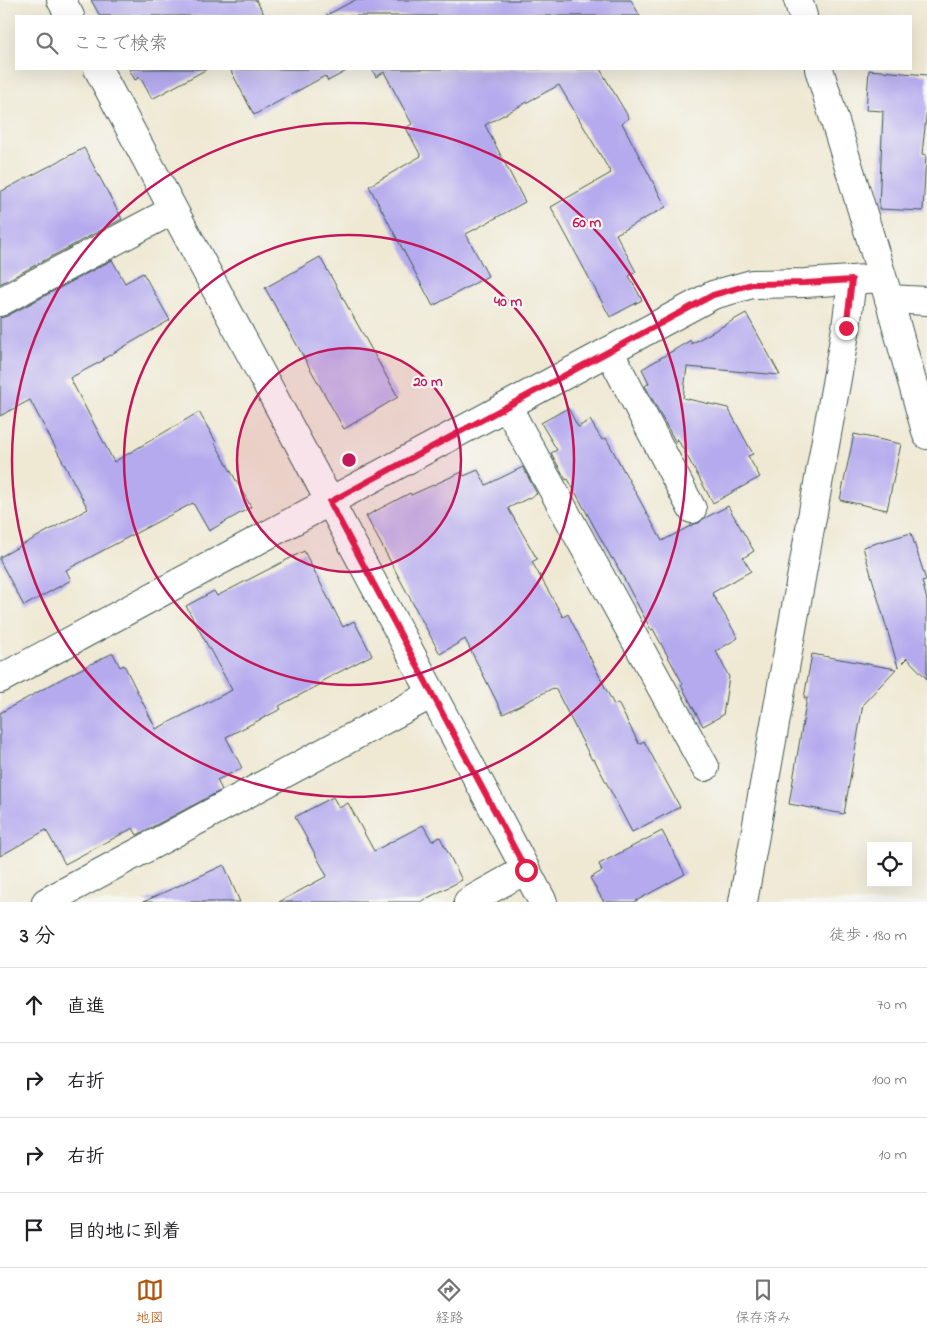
<!DOCTYPE html>
<html lang="ja">
<meta charset="utf-8">
<style>
body{margin:0;font-family:"Indie Flower","Klee One",sans-serif;background:#f6f6f6;color:#202124}
.controls{position:absolute;right:15px;bottom:15px;display:grid;overflow:hidden;border-radius:0px;box-shadow:0 5px 20px #0002}
.controls button{width:45px;height:45px;display:grid;place-items:center;padding:0;border:0;border-bottom:1px solid #e0e0e0;background:#fff;color:#202124;font:25px sans-serif}
.stop{position:absolute;width:15px;height:15px;margin:-11px;border:4px solid #e11d48;border-radius:50%;background:#fff}
.stop.end{background:#e11d48;border-color:#fff;box-shadow:0 1px 5px #0008}
.list{margin:0;padding:0;list-style:none}
h2{display:flex;justify-content:space-between;align-items:center;height:65px;margin:0;padding:0 20px;font-size:21px}
h2 small{font-size:16px;font-weight:400;color:#757577}
.list li{display:grid;grid-template-columns:32px 1fr auto;gap:15px;align-items:center;box-sizing:border-box;height:75px;padding:0 20px;border-top:1px solid #e0e0e0}
.list b{display:block;font-size:19px;white-space:nowrap}
.list em{font-size:16px;font-style:normal;color:#757577}
.icon{flex:none;width:28px;height:28px;fill:none;stroke:currentColor;stroke-width:2;stroke-linecap:round;stroke-linejoin:round}
.map{position:relative;flex:none;width:927px;height:902px;overflow:hidden}
.search{position:absolute;background:#fff;box-shadow:0 5px 20px #0002;left:15px;right:15px;top:15px;height:55px;display:flex;align-items:center;gap:12px;box-sizing:border-box;padding:0 18px;border-radius:0px;color:#757577;font-size:19px}
.sheet{height:365px;background:#fff}
nav{display:flex;justify-content:space-around;align-items:center;box-sizing:border-box;height:70px;border-top:1px solid #e0e0e0;background:#fff;font-size:14px;color:#757577}
nav a{display:grid;justify-items:center;gap:2px}
nav .on{color:#b45309}
.map>svg:first-child{display:block}
</style>
<div class="map">
<svg width="927" height="902" viewBox="0 0 927 902">
<rect width="100%" height="100%" fill="#f6f6f2"/>
<filter id="ink" filterUnits="userSpaceOnUse"><feTurbulence type="fractalNoise" baseFrequency=".02" numOctaves="2"/><feDisplacementMap in="SourceGraphic" scale="10" xChannelSelector="R" yChannelSelector="G"/><feConvolveMatrix kernelMatrix="1 2 1 2 8 2 1 2 1" color-interpolation-filters="sRGB"/></filter>
<filter id="wash" filterUnits="userSpaceOnUse"><feTurbulence type="fractalNoise" baseFrequency=".0096" numOctaves="4" result="noise"/><feDisplacementMap in="SourceGraphic" scale="20" xChannelSelector="R" yChannelSelector="G"/><feGaussianBlur stdDeviation="1.12" result="paint"/><feColorMatrix in="noise" values="0 0 0 0 0 0 0 0 0 0 0 0 0 0 0 0 0 1.4 0 .05"/><feComposite in="paint" operator="in"/></filter>
<g filter="url(#wash)">
<rect width="100%" height="100%" fill="#efe9d4"/>
<g id="blocks">
<g fill="#b5aaee">
<polygon points="91,0 256,0 265,16 100,16"/>
<polygon points="355,0 631,0 640,16 325,16"/>
<polygon points="129,69 207,69 152,99 140,77 135,80"/>
<polygon points="230,69 350,69 328,81 325,76 254,115"/>
<polygon points="372,69 600,69 629,118 622,123 666,207 616,234 636,272 629,276 642,300 610,317 551,207 611,173 559,85 485,125 525,202 466,234 488,276 433,306 369,186 421,156 406,128 412,124 384,72 376,77"/>
<polygon points="869,70 927,75 927,109 922,154 926,155 923,211 879,209 883,111 866,110"/>
<polygon points="84,148 122,219 0,284 0,192"/>
<polygon points="320,257 398,397 344,429 265,288"/>
<polygon points="112,260 125,283 143,273 170,320 103,359 104,360 70,378 114,462 199,412 216,442 215,443 251,507 209,531 193,503 66,570 71,580 24,606 0,561 0,557 88,509 30,400 0,416 0,318 7,316"/>
<polygon points="746,313 780,375 687,367 683,398 728,408 753,454 748,456 760,477 713,503 677,438 676,443 651,397 645,386 649,383 642,369 691,340 691,344"/>
<polygon points="568,408 578,427 590,420 602,440 606,438 662,541 694,524 699,523 703,519 728,506 754,551 743,558 751,571 712,593 738,638 716,651 729,677 723,715 703,726 681,685 683,684 653,629 651,630 613,558 612,559 568,479 566,480 551,453 557,450 541,423"/>
<polygon points="854,434 901,444 887,510 840,500"/>
<polygon points="523,467 537,494 508,508 537,559 532,562 563,617 568,614 614,705 618,703 639,744 644,741 680,807 632,832 594,759 592,760 555,688 553,689 553,688 503,714 465,639 440,654 366,516 410,493 411,495 462,472 464,476 478,470 486,485"/>
<polygon points="911,533 926,580 922,581 927,600 927,679 907,658 898,667 863,547"/>
<polygon points="304,551 343,627 354,621 372,655 322,681 323,683 279,706 281,709 226,737 242,768 217,780 222,790 137,835 133,828 65,864 46,830 0,856 0,713 65,677 113,653 120,667 124,665 156,729 232,690 186,606 214,591 217,596"/>
<polygon points="812,654 896,669 863,704 844,814 789,804 807,698 804,698"/>
<polygon points="333,797 339,808 348,803 374,851 423,825 432,841 440,837 462,880 420,902 279,902 327,876 295,817"/>
<polygon points="662,831 685,874 634,902 604,902 590,878 602,871 599,864"/>
<polygon points="224,865 240,902 143,902"/>
</g>
</g>
</g>
<g filter="url(#ink)">
<use href="#blocks" fill-opacity="0" stroke="#3e574c" stroke-width="1"/>
<g fill="none" stroke-linecap="round" stroke-linejoin="round">
<defs>
<g id="minor">
<polyline points="61,0 70,16"/>
<polyline points="798,0 803,16"/>
<polyline points="98,69 330,502 543,902"/>
<polyline points="819,69 889,299 927,435"/>
<polyline points="889,299 927,301"/>
<polyline points="0,302 173,210"/>
<polyline points="609,351 692,509"/>
<polyline points="507,406 705,767"/>
<polyline points="0,679 713,295 752,284 805,283 882,278"/>
<polyline points="46,902 432,694"/>
<polyline points="468,902 525,870"/>
<polyline points="743,902 846,328 852,280"/>
</g>
</defs>
<use href="#minor" stroke="#3e574c" stroke-width="30"/>
<use href="#minor" stroke="#fff" stroke-width="28"/>
</g>
</g>
<g fill="none" stroke-linecap="round" stroke-linejoin="round" filter="url(#ink)">
<polyline stroke="#e11d48" stroke-width="6" points="526,870 330,502 713,295 752,284 805,283 852,280 846,328"/>
</g>
<circle cx="349" cy="460" r="112" fill="#c2185b" fill-opacity=".12"/>
<g fill="none" stroke="#c2185b" stroke-width="2.5">
<circle cx="349" cy="460" r="112"/>
<circle cx="349" cy="460" r="225"/>
<circle cx="349" cy="460" r="337"/>
</g>
<circle cx="349" cy="460" r="8" fill="#c2185b" stroke="#f6f6f2" stroke-width="2.5"/>
<g font-size="15" text-anchor="middle" font-weight="bold" fill="#c2185b" stroke="#f6f6f2" stroke-width="4.5" stroke-linejoin="round" paint-order="stroke">
<text x="587" y="227">60 m</text>
<text x="508" y="306">40 m</text>
<text x="428" y="386">20 m</text>
</g>
</svg>
<div class="controls">
<button><svg class="icon" aria-label="locate" viewBox="0 0 24 24"><circle cx="12" cy="12" r="6"/><path d="M12 2v4M12 18v4M2 12h4M18 12h4"/></svg></button>
</div>
<div class="stop" style="left:526px;top:870px"></div>
<div class="stop end" style="left:846px;top:328px"></div>
<div class="search"><svg class="icon" aria-label="search" viewBox="0 0 24 24"><circle cx="10" cy="10" r="6"/><path d="M15 15l6 6"/></svg>ここで検索</div>
</div>
<section class="sheet">
<h2>3 分<small>徒歩 · 180 m</small></h2>
<ul class="list">
<li><svg class="icon" aria-label="ahead" viewBox="0 0 24 24"><path d="M12 20V5M6 11l6-6 6 6"/></svg><div><b>直進</b></div><em>70 m</em></li>
<li><svg class="icon" aria-label="right" viewBox="0 0 24 24"><path d="M7 20v-9h11M14 6l5 5-5 5"/></svg><div><b>右折</b></div><em>100 m</em></li>
<li><svg class="icon" aria-label="right" viewBox="0 0 24 24"><path d="M7 20v-9h11M14 6l5 5-5 5"/></svg><div><b>右折</b></div><em>10 m</em></li>
<li><svg class="icon" aria-label="arrive" viewBox="0 0 24 24"><path d="M6 21V4h12l-3 4 3 4H6"/></svg><div><b>目的地に到着</b></div></li>
</ul>
</section>
<nav>
<a class="on"><svg class="icon" aria-label="map" viewBox="0 0 24 24"><path d="M3 6l6-2 6 2 6-2v14l-6 2-6-2-6 2zM9 4v14M15 6v14"/></svg>地図</a>
<a><svg class="icon" aria-label="directions" viewBox="0 0 24 24"><path d="M12 3l9 9-9 9-9-9zM9 14v-3h6M13 9l2 2-2 2"/></svg>経路</a>
<a><svg class="icon" aria-label="saved" viewBox="0 0 24 24"><path d="M7 4h10v16l-5-4-5 4z"/></svg>保存済み</a>
</nav>
